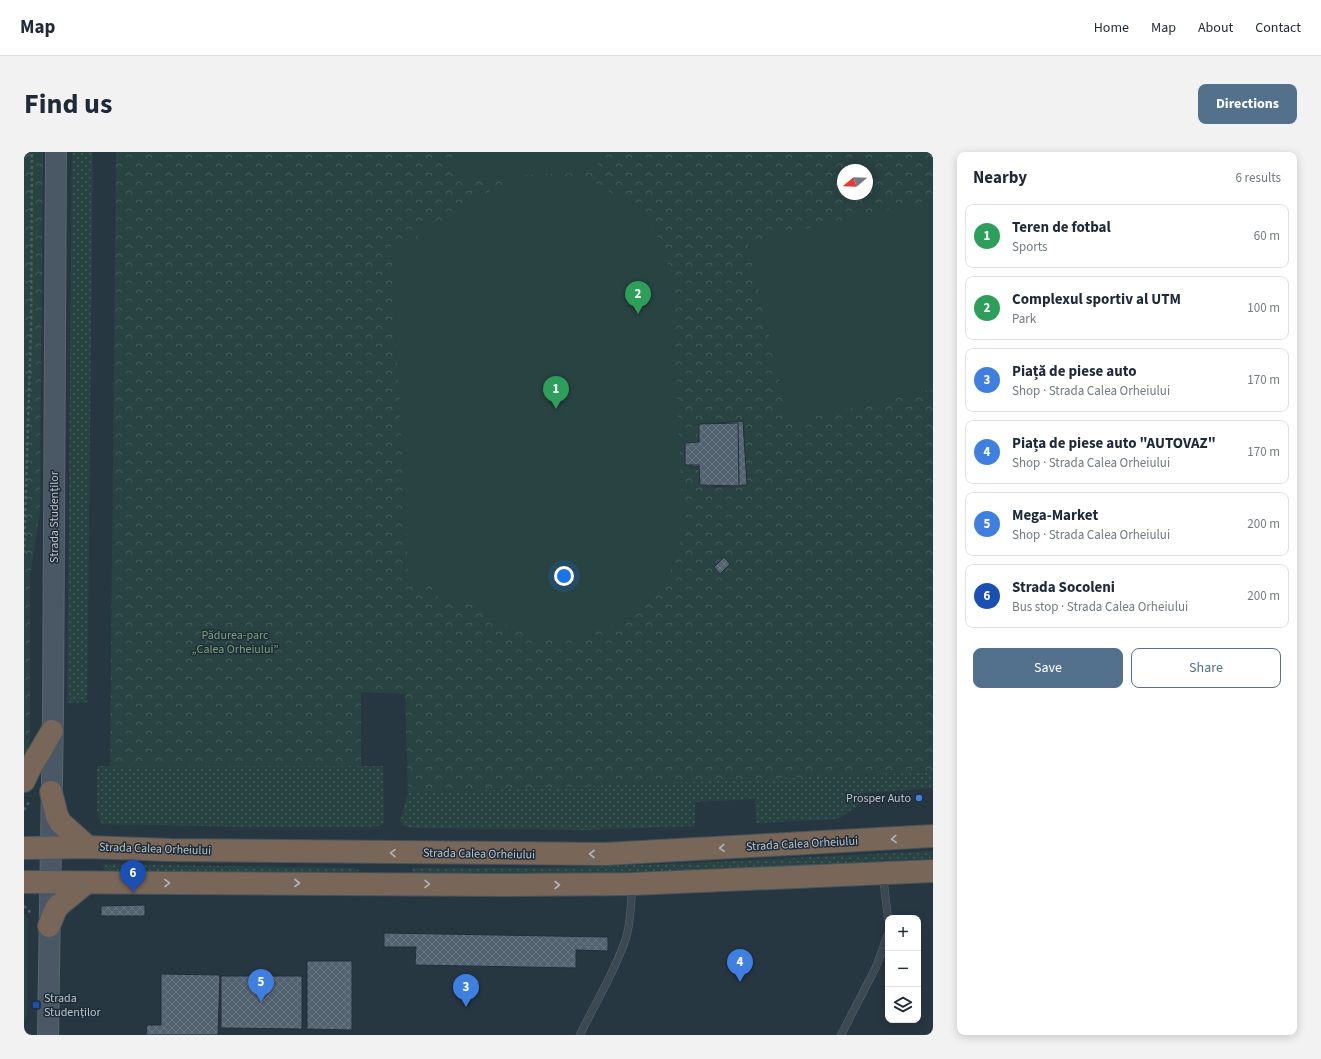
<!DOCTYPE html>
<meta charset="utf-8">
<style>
body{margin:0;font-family:"Source Sans 3",sans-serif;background:#f2f2f3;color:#1f2937}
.controls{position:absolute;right:12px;bottom:12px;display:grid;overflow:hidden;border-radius:8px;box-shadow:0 2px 10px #0003}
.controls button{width:36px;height:36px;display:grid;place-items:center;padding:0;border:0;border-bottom:1px solid #e0e1e3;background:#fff;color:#1f2937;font:20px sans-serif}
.compass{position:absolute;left:813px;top:12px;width:36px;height:36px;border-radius:50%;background:#fff;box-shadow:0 2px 10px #0003;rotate:251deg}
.you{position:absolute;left:540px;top:424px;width:14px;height:14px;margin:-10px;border:3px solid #fff;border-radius:50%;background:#1a73e8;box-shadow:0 0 0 6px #1a73e833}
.badge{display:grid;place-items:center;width:26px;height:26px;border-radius:50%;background:#53718d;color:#fff;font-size:13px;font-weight:700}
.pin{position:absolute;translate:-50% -33px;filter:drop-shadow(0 1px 2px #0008)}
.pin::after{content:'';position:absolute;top:21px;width:14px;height:12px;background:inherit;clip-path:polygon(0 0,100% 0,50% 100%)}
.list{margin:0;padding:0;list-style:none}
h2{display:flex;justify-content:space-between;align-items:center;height:52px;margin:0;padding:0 16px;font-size:17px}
h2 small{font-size:13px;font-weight:400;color:#747a83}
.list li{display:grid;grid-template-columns:26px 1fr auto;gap:12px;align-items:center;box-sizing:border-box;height:64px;margin:0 8px 8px;padding:0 8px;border:1px solid #e0e1e3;border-radius:8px}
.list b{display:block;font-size:15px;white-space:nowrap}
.list p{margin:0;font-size:13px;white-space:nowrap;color:#747a83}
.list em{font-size:13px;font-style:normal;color:#747a83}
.actions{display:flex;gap:8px;padding:12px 16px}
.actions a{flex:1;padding:9px 0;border:1px solid #53718d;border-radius:8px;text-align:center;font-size:14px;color:#53718d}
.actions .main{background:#53718d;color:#fff}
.icon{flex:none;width:22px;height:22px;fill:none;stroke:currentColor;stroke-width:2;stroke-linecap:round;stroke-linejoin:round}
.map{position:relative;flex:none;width:909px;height:883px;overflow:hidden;border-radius:8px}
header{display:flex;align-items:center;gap:24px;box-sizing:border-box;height:56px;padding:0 20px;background:#fff;border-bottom:1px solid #e0e1e3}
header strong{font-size:19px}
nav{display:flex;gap:22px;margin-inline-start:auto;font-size:14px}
.intro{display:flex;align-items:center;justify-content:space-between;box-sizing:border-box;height:96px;padding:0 24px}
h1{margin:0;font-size:28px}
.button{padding:10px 18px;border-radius:8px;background:#53718d;color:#fff;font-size:14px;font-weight:700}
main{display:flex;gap:24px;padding:0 24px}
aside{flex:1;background:#fff;border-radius:8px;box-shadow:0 2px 10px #0003}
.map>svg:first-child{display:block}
</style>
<header>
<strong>Map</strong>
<nav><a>Home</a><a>Map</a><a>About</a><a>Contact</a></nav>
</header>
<div class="intro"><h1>Find us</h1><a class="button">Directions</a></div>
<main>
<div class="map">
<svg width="909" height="883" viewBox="0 0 909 883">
<defs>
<pattern id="grass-dots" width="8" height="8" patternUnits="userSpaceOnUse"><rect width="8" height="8" fill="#294342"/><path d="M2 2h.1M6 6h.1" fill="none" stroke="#465c5c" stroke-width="1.8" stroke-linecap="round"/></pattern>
<pattern id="forest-crowns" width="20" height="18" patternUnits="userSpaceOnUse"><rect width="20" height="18" fill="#294342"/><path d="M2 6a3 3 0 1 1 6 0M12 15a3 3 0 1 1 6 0" fill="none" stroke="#465c5c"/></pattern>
<pattern id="building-cross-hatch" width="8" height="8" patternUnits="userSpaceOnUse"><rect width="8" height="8" fill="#53626f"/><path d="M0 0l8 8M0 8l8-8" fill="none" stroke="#6a7782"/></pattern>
</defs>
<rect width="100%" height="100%" fill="#273742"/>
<g fill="url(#grass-dots)">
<polygon points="48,0 69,0 63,550 43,551"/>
<polygon points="73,614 359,614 360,672 351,675 232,675 78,672 73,661"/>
<polygon points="909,620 909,636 840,641 839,650 814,667 732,671 731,647 671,650 671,674 564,678 388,676 378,673 376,668 384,641"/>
<polygon points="909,699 909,706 668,719 517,724 389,723 389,716 513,716 670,711"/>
<polygon points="80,712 329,716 335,718 335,720 333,722 329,722 83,718 80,717 79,714"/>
</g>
<g fill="url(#forest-crowns)" fill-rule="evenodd">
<polygon points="0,0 19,0 16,360 6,424 6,585 2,615 0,616"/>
<path d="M 92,0 L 909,0 L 909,620 L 384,641 L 381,542 L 382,542 L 337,540 L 337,614 L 86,615 ZM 819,18 L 843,18 L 843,42 L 819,42 Z"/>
</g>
<g fill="#294342">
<polygon points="428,0 573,0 574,20 430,26"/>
<path d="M 522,23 L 548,26 L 573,32 L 610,55 L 623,69 L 634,86 L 642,106 L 648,127 L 659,375 C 655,393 652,409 643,425 C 626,455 588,478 554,485 C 539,489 512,485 497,480 C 479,473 464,462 451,450 L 414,450 L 414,433 L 385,435 L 367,90 L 394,87 L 393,71 C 400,70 428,69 432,66 C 438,62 443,56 448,51 C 474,32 490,26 522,23 Z"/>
<polygon points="909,47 909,237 765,270 724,90"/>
<polygon points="0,761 4,767 3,863 0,870"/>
</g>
<g fill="url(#building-cross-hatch)" stroke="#222f39">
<polygon points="719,269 723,333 683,335 682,314 668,315 667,294 683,293 682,272"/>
<polygon points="714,271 715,334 676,333 675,313 661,313 661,291 675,290 675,272"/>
<polygon points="700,405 706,412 696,422 690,415"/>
<polygon points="121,753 121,764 77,764 77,754"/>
<polygon points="360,781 584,785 584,799 552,798 552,816 391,813 392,795 360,795"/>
<polygon points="283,809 328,809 328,878 283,877"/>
<polygon points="137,822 196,823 194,883 122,883 123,873 137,873"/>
<polygon points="197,824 278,824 278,877 197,876"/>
</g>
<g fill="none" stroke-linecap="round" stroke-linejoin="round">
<defs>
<g id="lane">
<polyline points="859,724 864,766"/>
<path d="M 556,883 C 571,851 591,820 602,786 C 607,770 607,751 608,734"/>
<polyline points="817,883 852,815 864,782"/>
</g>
<polyline id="secondary" points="24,883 29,564 32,0"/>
<g id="highway">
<polyline points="0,629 5,618 28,579"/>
<polyline points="27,640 33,664 37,671 64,695"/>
<polyline points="0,696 64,695 147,698 581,702 909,684"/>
<polyline points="0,730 479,733 608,732 909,719"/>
<polyline points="25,774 31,759 34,754 62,731"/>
</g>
</defs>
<use href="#lane" stroke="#5a666f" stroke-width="8"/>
<use href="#secondary" stroke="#5a666f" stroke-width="22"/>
<use href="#highway" stroke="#46535c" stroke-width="24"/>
<g stroke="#485f5e" stroke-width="2.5" stroke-dasharray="3 3" stroke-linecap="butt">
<polyline points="0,401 7,177 8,0"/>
<polyline points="0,658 6,648"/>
<polyline points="0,754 7,761"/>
</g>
<use href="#lane" stroke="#3c4852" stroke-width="7"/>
<use href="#secondary" stroke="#4a5865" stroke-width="20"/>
<use href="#highway" stroke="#786759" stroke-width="22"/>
</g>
<defs><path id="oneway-chevron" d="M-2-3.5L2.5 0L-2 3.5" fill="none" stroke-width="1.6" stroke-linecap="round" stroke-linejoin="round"/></defs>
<g stroke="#afb5bb">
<use href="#oneway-chevron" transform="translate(870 687) rotate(177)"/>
<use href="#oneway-chevron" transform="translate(698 696) rotate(177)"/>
<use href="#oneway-chevron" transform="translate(369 701) rotate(-179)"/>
<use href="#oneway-chevron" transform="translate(568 702) rotate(-180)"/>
<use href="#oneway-chevron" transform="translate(143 731) rotate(-1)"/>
<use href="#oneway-chevron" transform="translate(273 731)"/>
<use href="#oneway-chevron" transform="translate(403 732) rotate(1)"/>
<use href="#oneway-chevron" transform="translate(533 733)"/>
</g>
<circle fill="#3f7fe0" stroke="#202d37" stroke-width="1.5" cx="895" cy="646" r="4"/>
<rect fill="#1a4fb4" stroke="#202d37" stroke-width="1.5" x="8" y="849" width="8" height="8" rx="2"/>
<g text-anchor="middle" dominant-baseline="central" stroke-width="3" stroke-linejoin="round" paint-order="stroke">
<g font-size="12" fill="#b9c3cc" stroke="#202d37">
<text transform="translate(30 365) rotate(-90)">Strada Studenților</text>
<text transform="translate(778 692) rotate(-3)">Strada Calea Orheiului</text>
<text transform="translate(131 697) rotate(2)">Strada Calea Orheiului</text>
<text transform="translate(455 702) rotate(1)">Strada Calea Orheiului</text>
</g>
<g font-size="12" fill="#77a17b" stroke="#202d37">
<text x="211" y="483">Pădurea-parc<tspan x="211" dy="14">„Calea Orheiului”</tspan></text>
</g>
<g font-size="12" fill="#b9c3cc" stroke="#202d37" text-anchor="end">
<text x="887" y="646">Prosper Auto</text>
<text x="20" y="846" text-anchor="start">Strada<tspan x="20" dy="14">Studenților</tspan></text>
</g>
</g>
</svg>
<div class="controls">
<button>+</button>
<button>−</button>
<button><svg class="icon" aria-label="layers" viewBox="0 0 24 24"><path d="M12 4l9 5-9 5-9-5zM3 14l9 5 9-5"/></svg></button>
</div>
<svg class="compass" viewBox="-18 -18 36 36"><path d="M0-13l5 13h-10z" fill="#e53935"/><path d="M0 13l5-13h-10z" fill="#747a83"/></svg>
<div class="you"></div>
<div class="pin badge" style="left:532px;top:257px;background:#2e9e5b">1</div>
<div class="pin badge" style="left:614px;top:162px;background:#2e9e5b">2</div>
<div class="pin badge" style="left:442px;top:855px;background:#3f7fe0">3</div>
<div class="pin badge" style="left:716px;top:830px;background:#3f7fe0">4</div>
<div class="pin badge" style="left:237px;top:850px;background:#3f7fe0">5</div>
<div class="pin badge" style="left:109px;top:741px;background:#1a4fb4">6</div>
</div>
<aside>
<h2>Nearby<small>6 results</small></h2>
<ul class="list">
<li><span class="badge" style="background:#2e9e5b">1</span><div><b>Teren de fotbal</b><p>Sports</p></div><em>60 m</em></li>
<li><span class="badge" style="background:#2e9e5b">2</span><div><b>Complexul sportiv al UTM</b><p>Park</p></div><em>100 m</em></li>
<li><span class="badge" style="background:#3f7fe0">3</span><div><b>Piață de piese auto</b><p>Shop · Strada Calea Orheiului</p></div><em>170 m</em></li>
<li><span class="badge" style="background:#3f7fe0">4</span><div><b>Piața de piese auto &quot;AUTOVAZ&quot;</b><p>Shop · Strada Calea Orheiului</p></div><em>170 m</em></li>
<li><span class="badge" style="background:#3f7fe0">5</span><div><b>Mega-Market</b><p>Shop · Strada Calea Orheiului</p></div><em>200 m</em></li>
<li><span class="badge" style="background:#1a4fb4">6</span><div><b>Strada Socoleni</b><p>Bus stop · Strada Calea Orheiului</p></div><em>200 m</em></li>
</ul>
<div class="actions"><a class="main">Save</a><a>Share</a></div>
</aside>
</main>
